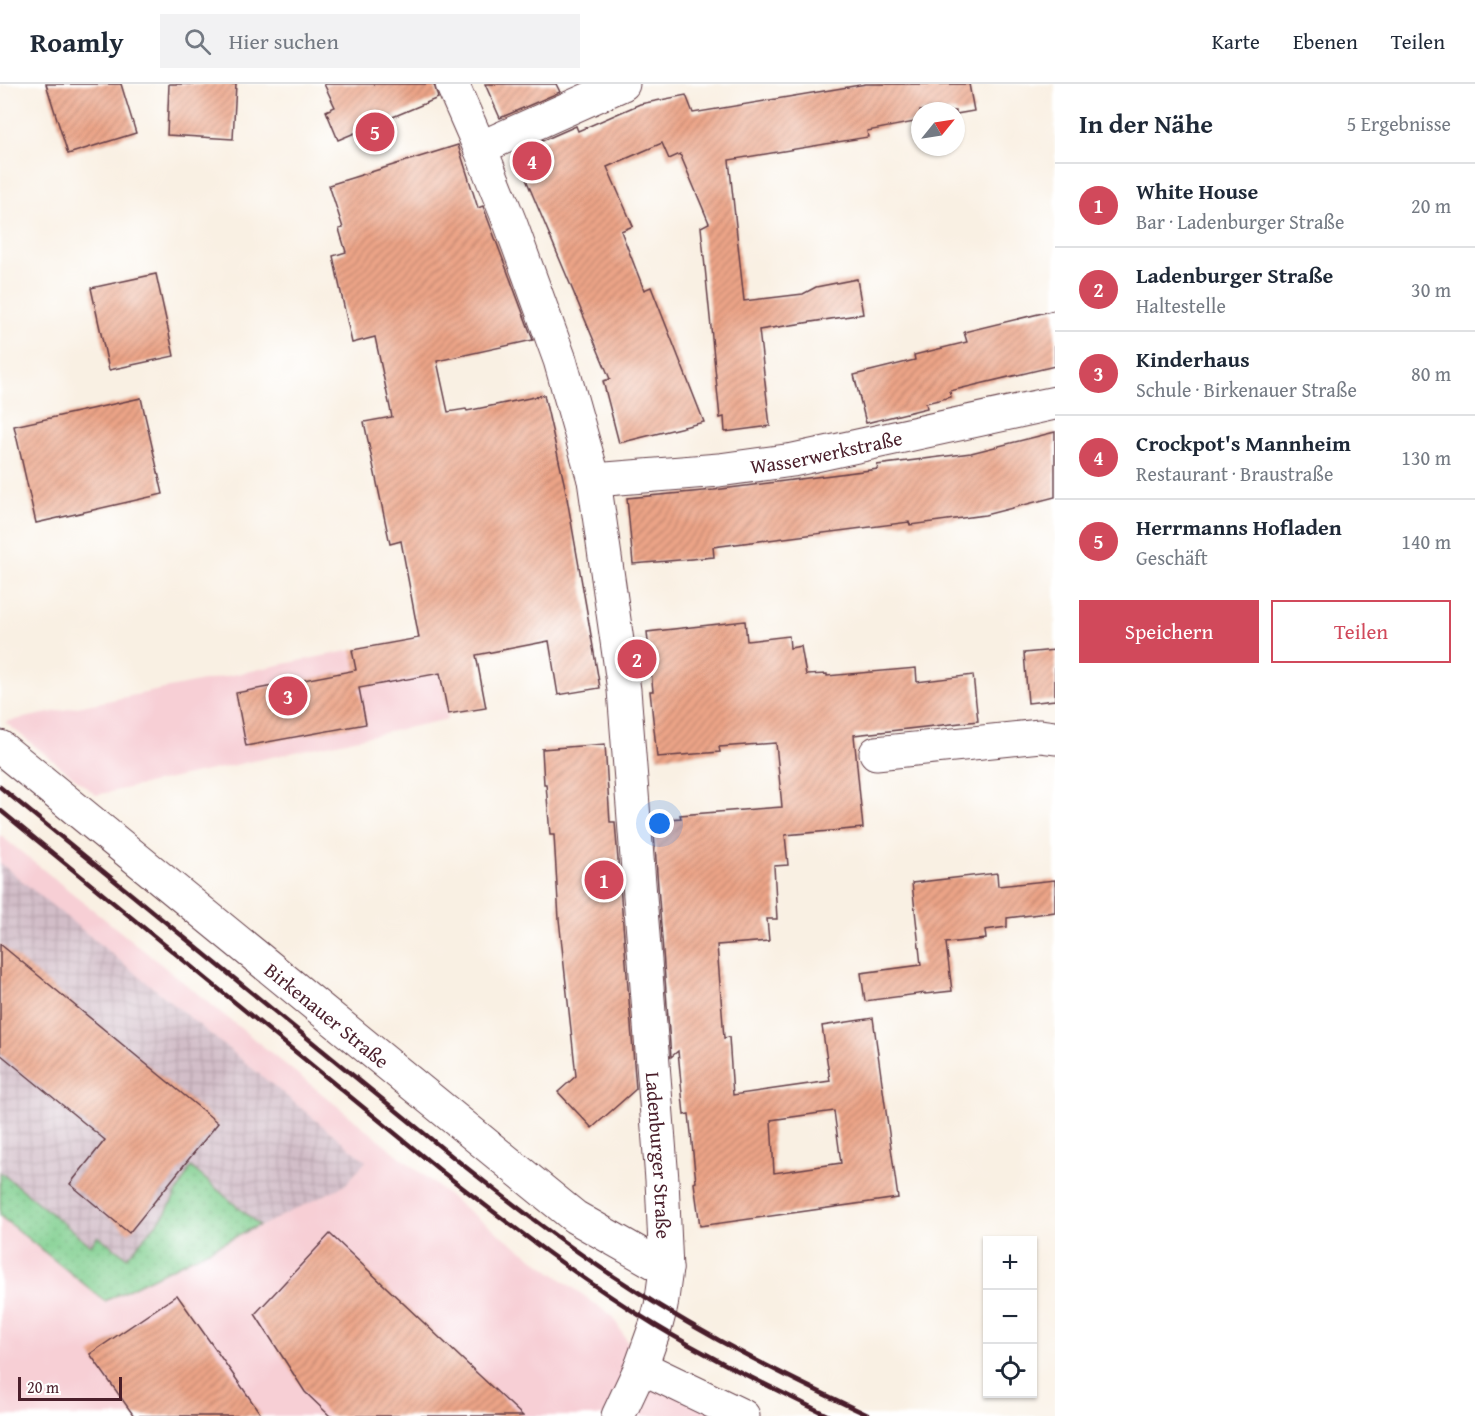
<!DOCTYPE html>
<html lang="de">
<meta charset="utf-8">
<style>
body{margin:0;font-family:"Gentium Book Plus",serif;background:#f2f2f3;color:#1f2937}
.controls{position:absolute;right:18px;bottom:18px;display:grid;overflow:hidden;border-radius:0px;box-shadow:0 2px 4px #0004}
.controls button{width:54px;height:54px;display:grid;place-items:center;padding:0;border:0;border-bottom:2px solid #e0e1e3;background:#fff;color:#1f2937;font:30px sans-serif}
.compass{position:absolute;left:911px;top:18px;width:54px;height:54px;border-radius:50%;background:#fff;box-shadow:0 2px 4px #0004;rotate:60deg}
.scale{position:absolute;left:18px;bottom:15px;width:104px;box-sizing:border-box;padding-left:6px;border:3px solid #4a1f2b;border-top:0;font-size:16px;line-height:21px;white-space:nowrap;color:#4a1f2b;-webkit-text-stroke:4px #fff;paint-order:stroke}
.you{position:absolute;left:660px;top:740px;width:21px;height:21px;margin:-15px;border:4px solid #fff;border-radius:50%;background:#1a73e8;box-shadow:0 0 0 9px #1a73e833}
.badge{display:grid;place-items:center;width:39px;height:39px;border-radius:50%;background:#d1495b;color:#fff;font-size:20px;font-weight:700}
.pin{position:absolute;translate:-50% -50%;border:3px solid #fff;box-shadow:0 2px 6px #0006}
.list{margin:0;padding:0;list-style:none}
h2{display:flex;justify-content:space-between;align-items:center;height:78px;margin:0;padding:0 24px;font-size:26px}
h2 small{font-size:20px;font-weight:400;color:#747a83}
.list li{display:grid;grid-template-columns:39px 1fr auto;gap:18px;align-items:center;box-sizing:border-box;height:84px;padding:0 24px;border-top:2px solid #e0e1e3}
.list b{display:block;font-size:22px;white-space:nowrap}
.list p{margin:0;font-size:20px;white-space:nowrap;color:#747a83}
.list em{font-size:20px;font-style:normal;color:#747a83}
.actions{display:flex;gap:12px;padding:18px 24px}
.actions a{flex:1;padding:14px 0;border:2px solid #d1495b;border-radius:0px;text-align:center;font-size:21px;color:#d1495b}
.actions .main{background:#d1495b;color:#fff}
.icon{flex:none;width:33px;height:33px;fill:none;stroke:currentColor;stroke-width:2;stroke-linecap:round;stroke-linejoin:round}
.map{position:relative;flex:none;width:1055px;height:1332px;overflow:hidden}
header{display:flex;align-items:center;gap:36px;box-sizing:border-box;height:84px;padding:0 30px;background:#fff;border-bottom:2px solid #e0e1e3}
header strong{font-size:28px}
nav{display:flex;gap:33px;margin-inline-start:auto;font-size:21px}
.search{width:420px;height:54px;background:#f2f2f3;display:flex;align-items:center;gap:15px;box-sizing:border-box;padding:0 21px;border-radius:0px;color:#747a83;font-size:22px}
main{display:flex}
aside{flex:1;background:#fff}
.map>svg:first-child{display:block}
</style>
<header>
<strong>Roamly</strong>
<div class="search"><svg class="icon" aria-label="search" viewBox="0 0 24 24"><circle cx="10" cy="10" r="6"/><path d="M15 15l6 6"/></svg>Hier suchen</div>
<nav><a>Karte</a><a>Ebenen</a><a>Teilen</a></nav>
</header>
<main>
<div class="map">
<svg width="1055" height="1332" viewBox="0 0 1055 1332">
<defs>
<pattern id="industrial-grid" width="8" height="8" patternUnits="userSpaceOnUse" patternTransform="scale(1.5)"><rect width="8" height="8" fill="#d2bdc8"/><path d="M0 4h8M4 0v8" fill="none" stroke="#b6a2ac"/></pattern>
<pattern id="grass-dots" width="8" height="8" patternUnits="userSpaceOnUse" patternTransform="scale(1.5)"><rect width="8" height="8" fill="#80cf8f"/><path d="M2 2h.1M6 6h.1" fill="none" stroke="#70b17c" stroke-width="1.8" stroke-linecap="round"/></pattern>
<pattern id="building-hatch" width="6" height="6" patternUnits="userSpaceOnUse" patternTransform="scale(1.5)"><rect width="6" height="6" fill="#eca487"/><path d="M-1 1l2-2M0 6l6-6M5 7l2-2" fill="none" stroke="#c1856f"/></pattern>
</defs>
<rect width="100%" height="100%" fill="#fff"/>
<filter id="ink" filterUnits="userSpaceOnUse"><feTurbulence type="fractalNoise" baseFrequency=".0167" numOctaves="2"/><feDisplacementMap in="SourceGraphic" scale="12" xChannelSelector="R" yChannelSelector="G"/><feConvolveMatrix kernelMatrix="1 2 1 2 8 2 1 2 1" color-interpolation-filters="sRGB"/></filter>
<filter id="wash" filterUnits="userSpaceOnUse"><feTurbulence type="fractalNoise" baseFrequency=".008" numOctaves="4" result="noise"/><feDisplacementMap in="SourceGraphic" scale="24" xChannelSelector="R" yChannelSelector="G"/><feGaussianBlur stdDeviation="1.35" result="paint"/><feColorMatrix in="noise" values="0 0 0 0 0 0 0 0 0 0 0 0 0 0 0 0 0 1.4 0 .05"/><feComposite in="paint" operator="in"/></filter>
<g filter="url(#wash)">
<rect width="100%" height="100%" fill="#f9f0e3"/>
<g fill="#f7cfd5">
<polygon points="433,551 448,635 96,711 5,638 352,566"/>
<polygon points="0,751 463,1123 613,1233 651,1298 725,1332 0,1332"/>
</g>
<polygon fill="url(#industrial-grid)" points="0,779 366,1077 345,1101 105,1218 0,1133"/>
<polygon fill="url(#grass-dots)" stroke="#65775d" stroke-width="1.5" points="191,1083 259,1141 105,1217 0,1132 0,1088 90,1161 98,1152 127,1173 165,1130"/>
<g id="blocks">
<g fill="url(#building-hatch)" fill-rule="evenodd">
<polygon points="46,0 121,0 136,49 68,70"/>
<polygon points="169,0 236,0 233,55 167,51"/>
<polygon points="324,0 434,0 438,14 338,56 326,27 335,23"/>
<polygon points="485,0 556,0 560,8 500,34"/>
<polygon points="866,0 969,0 974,27 956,30 956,27 920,27 920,37 867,47 868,53 729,76 744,217 803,210 816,203 857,195 863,230 759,246 770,342 725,348 724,333 720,334 701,143 709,139 680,70 669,75 662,59 607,83 633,142 621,147 644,206 651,203 704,338 619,359 603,297 610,295 515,69 576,42 578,47 640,20 686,11 693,29"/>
<polygon points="458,61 478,124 483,122 533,256 437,277 448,328 466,325 467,327 544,311 565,403 586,522 600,604 558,611 549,557 476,571 486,624 448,630 440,589 359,604 366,640 246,662 236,609 356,586 352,566 419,554 401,457 390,460 364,338 392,333 375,253 352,259 333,172 346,168 339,145 343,144 329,101"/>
<polygon points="156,190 174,272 109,286 91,204"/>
<polygon points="1055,226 1055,282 950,307 951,313 926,319 927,324 866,339 854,291 915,276 914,271 967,258 964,248"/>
<polygon points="141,314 163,410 36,439 14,342"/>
<polygon points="1055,348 1055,413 985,431 910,441 909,438 713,463 714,473 633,480 627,414 714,406 878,385 877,381 971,369"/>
<path d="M 745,537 L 747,557 L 789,552 L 790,564 L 801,562 L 806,591 L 827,590 L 827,592 L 916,584 L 917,598 L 973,591 L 978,637 L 854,651 L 863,744 L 785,751 L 788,781 L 774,782 L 777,835 L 767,835 L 769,857 L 717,861 L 724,954 L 729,953 L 733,1011 L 830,997 L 822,942 L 873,934 L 898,1114 L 700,1142 L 694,1099 L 696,1098 L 689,1030 L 684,1031 L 678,967 L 671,973 L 653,736 L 681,734 L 680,731 L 782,723 L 776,659 L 719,663 L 720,668 L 657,673 L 650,607 L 653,607 L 647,548 ZM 834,1027 L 841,1079 L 774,1089 L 771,1036 Z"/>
<polygon points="1055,566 1055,616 1028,619 1024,569"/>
<polygon points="605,660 610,738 615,738 636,1005 592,1044 558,1008 576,992 559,835 554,751 550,751 546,700 544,700 542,665"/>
<polygon points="997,789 998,802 1055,796 1055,828 1007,834 1007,843 985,846 986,855 946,859 952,907 925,910 925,909 865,917 861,889 921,881 912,799"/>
<polygon points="0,860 218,1039 129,1149 70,1100 105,1056 0,970"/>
<polygon points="330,1150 479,1291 523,1332 330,1332 305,1308 255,1230"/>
<polygon points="177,1211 244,1306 262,1332 134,1332 90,1270"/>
</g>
</g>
</g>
<g filter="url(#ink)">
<use href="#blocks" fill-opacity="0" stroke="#643e47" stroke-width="1.5"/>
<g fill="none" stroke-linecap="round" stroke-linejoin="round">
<defs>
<g id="minor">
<path id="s1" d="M 452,0 L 480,64 L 511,141 L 560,276 L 594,396 L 624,606 L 662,1096 L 666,1185 L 661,1222 L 656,1241 L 641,1283 L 618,1332"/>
<polyline points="480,64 623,0"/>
<path id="s2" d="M 594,396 L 719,386 L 793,376 L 1055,319"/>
<path id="s3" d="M 0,663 L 543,1107 L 575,1133 L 666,1185"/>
<polyline points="876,669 1040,652 1055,654"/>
<polyline points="641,1283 743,1332"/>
</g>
</defs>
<use href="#minor" stroke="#643e47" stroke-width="35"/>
<use href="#minor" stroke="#fff" stroke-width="33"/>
<g stroke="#4a1f2b" stroke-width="4.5">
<path d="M 0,703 L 453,1073 C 511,1119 570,1165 633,1205 C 708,1254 789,1294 870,1332"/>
<path d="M 0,726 L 441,1087 C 510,1141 580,1195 655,1241 C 711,1275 771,1303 829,1332"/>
</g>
</g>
</g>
<g text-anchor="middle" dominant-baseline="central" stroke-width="4.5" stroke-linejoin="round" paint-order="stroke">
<g font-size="20" fill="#4a1f2b" stroke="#fff">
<text stroke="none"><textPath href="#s2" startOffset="234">Wasserwerkstraße</textPath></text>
<text stroke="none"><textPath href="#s3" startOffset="423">Birkenauer Straße</textPath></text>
<text stroke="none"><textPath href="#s1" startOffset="1100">Ladenburger Straße</textPath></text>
</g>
</g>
</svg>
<div class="controls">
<button>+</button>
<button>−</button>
<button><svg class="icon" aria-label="locate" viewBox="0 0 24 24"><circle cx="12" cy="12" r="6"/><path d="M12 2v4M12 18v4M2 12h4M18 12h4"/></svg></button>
</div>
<svg class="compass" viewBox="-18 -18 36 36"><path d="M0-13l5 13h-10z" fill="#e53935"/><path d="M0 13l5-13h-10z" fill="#747a83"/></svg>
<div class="scale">20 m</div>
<div class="you"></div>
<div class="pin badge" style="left:604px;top:796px">1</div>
<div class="pin badge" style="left:637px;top:575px">2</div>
<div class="pin badge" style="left:288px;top:612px">3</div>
<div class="pin badge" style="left:532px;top:77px">4</div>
<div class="pin badge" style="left:375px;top:48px">5</div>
</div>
<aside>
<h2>In der Nähe<small>5 Ergebnisse</small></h2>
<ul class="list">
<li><span class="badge">1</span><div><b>White House</b><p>Bar · Ladenburger Straße</p></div><em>20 m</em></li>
<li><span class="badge">2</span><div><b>Ladenburger Straße</b><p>Haltestelle</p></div><em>30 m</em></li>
<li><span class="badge">3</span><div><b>Kinderhaus</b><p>Schule · Birkenauer Straße</p></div><em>80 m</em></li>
<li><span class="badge">4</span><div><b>Crockpot's Mannheim</b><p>Restaurant · Braustraße</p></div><em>130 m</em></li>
<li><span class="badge">5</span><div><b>Herrmanns Hofladen</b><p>Geschäft</p></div><em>140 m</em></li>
</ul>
<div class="actions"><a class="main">Speichern</a><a>Teilen</a></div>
</aside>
</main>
